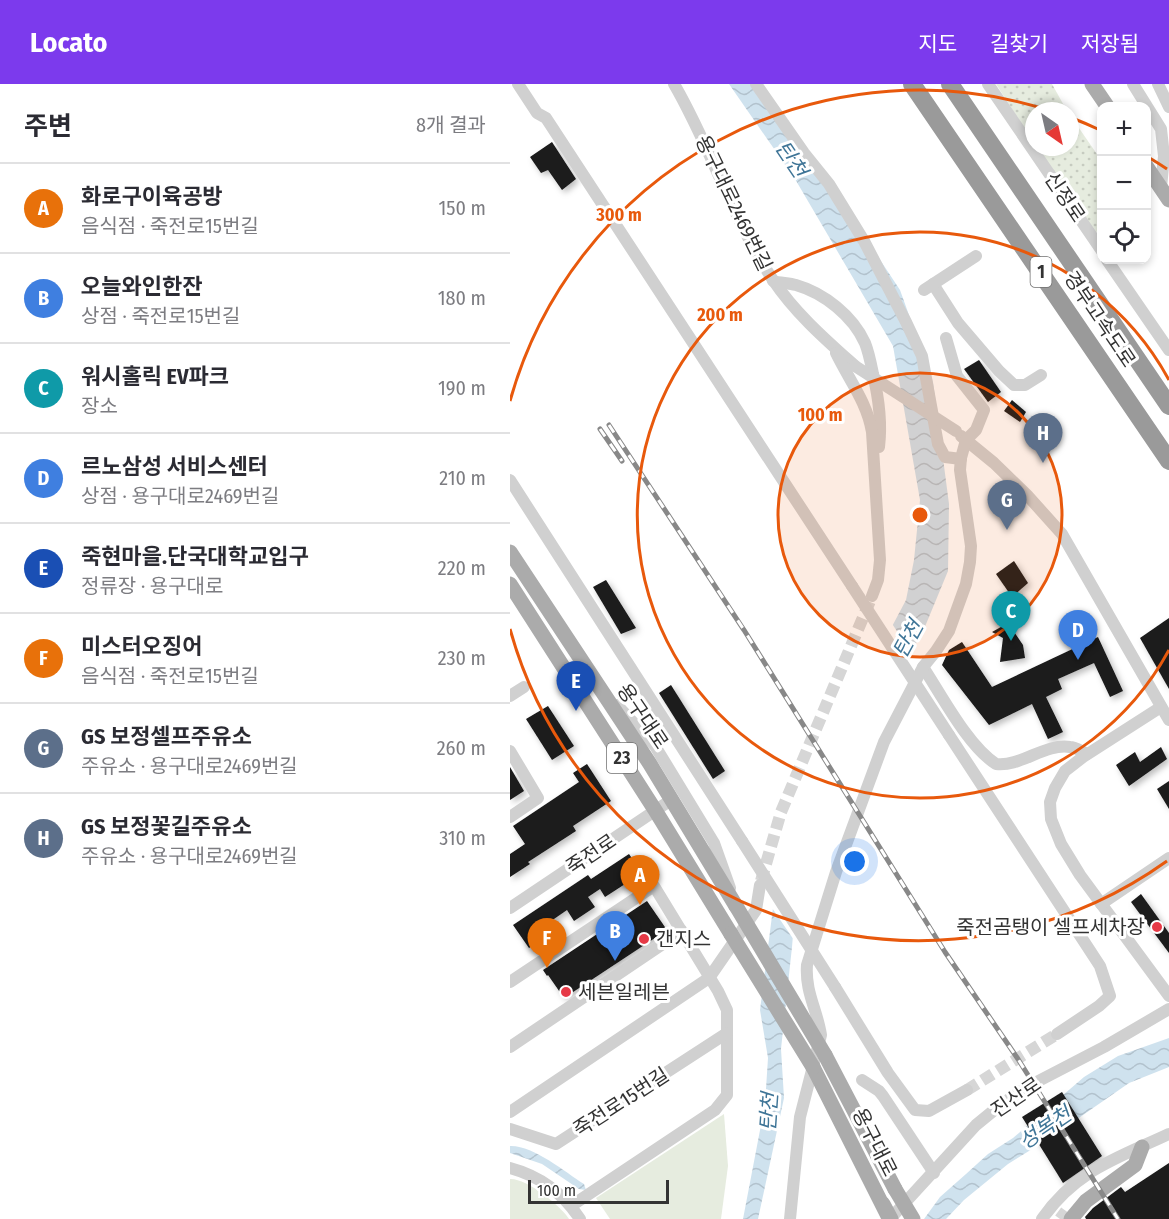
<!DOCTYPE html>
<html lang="ko">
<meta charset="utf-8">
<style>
body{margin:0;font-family:"Fira Sans Condensed","Noto Sans KR",sans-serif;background:#f2f2f3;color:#2b2b33}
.controls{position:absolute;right:18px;top:18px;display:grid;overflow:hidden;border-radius:12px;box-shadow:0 3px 9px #0003}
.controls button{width:54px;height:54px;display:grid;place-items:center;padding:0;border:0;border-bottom:2px solid #e1e1e2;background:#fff;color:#2b2b33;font:30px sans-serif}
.compass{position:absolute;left:515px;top:18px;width:54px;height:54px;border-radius:50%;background:#fff;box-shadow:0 3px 9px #0003;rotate:146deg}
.scale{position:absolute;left:18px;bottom:15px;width:141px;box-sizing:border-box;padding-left:6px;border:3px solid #333;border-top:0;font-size:16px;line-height:21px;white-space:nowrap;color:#333;-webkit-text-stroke:4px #fff;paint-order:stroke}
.you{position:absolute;left:345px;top:778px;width:21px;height:21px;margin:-15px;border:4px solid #fff;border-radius:50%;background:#1a73e8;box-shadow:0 0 0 9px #1a73e833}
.badge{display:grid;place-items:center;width:39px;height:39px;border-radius:50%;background:#7c3aed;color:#fff;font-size:20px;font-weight:700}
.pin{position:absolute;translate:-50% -50px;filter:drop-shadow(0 2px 3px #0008)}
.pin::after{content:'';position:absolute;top:32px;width:21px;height:18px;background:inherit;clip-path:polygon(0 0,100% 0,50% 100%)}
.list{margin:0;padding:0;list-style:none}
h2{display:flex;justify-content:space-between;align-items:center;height:78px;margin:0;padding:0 24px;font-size:26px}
h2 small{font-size:20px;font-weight:400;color:#7c7c81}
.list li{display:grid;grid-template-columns:39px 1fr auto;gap:18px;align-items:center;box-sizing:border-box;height:90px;padding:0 24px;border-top:2px solid #e1e1e2}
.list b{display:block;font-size:22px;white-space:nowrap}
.list p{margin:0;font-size:20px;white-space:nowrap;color:#7c7c81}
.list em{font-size:20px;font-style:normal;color:#7c7c81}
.icon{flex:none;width:33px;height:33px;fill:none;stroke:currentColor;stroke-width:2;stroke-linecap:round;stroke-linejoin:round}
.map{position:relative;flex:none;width:659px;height:1135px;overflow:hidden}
header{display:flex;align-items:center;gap:36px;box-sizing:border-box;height:84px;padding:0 30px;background:#7c3aed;color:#fff}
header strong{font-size:28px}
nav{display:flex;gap:33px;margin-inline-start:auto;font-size:21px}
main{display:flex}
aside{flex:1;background:#fff}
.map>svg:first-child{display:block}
</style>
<header>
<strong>Locato</strong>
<nav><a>지도</a><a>길찾기</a><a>저장됨</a></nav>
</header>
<main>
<aside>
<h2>주변<small>8개 결과</small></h2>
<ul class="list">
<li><span class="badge" style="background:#e8710a">A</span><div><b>화로구이육공방</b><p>음식점 · 죽전로15번길</p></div><em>150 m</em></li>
<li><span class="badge" style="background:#3f7fe0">B</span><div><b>오늘와인한잔</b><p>상점 · 죽전로15번길</p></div><em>180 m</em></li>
<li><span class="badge" style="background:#0f9aa8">C</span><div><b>워시홀릭 EV파크</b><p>장소</p></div><em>190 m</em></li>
<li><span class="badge" style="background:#3f7fe0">D</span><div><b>르노삼성 서비스센터</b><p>상점 · 용구대로2469번길</p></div><em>210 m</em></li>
<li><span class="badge" style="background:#1a4fb4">E</span><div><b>죽현마을.단국대학교입구</b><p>정류장 · 용구대로</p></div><em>220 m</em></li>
<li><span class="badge" style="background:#e8710a">F</span><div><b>미스터오징어</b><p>음식점 · 죽전로15번길</p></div><em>230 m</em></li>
<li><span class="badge" style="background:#5c6f8a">G</span><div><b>GS 보정셀프주유소</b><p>주유소 · 용구대로2469번길</p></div><em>260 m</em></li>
<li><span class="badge" style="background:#5c6f8a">H</span><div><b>GS 보정꽃길주유소</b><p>주유소 · 용구대로2469번길</p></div><em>310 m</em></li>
</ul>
</aside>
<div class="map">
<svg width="659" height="1135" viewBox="0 0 659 1135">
<defs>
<pattern id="grass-dots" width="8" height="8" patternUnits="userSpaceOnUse" patternTransform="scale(1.5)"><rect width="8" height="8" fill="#e6ecdf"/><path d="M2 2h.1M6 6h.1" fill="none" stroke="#c6cbc0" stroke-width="1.8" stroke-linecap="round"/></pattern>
<pattern id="water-waves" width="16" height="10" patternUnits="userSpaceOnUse" patternTransform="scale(1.5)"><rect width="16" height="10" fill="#cfe2ee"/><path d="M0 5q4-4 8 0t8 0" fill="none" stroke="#b2c2cd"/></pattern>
<filter id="shadow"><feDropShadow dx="3" dy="3" stdDeviation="3" flood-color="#0004"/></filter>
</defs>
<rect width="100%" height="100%" fill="#fff"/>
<g fill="url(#grass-dots)">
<polygon points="486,0 542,0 557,27 524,27 524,59"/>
<polygon points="560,31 591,76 591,144 585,149 527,63 560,63"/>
</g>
<g fill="#e6ecdf">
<polygon points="214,1030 218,1082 211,1135 100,1135 86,1114"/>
<path d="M 0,1095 C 16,1094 50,1121 59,1135 L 0,1135 Z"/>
</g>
<g fill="url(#water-waves)">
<polygon points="219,0 250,0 294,61 390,206 423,298 439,420 438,487 414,545 290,767 282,863 271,965 274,1014 248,1135 233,1135 255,1020 258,974 250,926 269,777 351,601 396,516 404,476 410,416 383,262 285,95"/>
<polygon points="659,954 659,983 619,999 540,1054 498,1080 454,1116 436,1135 414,1135 430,1113 456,1090 478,1070 503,1054 574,993 608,972"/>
<path d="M 0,1062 C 23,1061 55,1088 74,1100 L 76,1106 L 69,1105 L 32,1080 L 0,1069 Z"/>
</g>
<polygon fill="#fff" points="381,538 403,572 292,768 286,859 260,821 266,776 349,600"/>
<g fill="#1a1a1a" filter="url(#shadow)">
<polygon points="42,58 66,95 52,106 38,86 31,89 20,73"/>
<polygon points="469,276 491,308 478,318 454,285"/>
<polygon points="502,316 516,328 510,338 494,327"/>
<polygon points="504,477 518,499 502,513 486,490"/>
<polygon points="96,496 126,544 111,550 83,503"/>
<polygon points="659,534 659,605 630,554"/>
<polygon points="498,539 513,561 515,574 490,578 493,554 482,548"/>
<polygon points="588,553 613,607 600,613 584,579 548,595 552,605 536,613 553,648 538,655 522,620 479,641 432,581 439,566 452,558 482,603"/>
<polygon points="161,601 215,687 203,695 149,609"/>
<polygon points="38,622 64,662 42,676 16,635"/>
<polygon points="651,663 657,675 619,702 606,681 625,668 630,678"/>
<polygon points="77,680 101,717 63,742 66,747 18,778 20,780 0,793 0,770 15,760 3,742 69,698 63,689"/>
<polygon points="0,683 14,707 0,716"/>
<polygon points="659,697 659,725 647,705"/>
<polygon points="119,770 132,789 95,813 90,805 78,813 85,823 64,837 57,826 41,837 47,846 19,864 3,841 78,791 81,795"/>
<polygon points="631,810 659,849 659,869 621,818"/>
<polygon points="137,817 157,846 54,914 38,891 37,892 33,886"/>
<polygon points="552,1008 592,1072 553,1099 512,1033"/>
<polygon points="659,1079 659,1135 576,1135 575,1133 583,1124 611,1103 615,1108"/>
</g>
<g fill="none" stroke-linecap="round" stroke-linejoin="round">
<g stroke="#d6d6d6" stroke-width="12" stroke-dasharray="12 6" stroke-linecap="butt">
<polyline points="251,797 271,728 360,517"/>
<polyline points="457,1006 547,950"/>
<polyline points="550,1135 556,1127"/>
</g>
<g stroke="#d0d0d0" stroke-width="12">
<polyline points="8,0 27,29 36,34 342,502"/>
<path d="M 164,0 C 201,63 222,135 263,196 C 285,229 316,256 345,282"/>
<polyline points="246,0 294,69 319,100 354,157 396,238 412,272 428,360 435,373 451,375"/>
<polyline points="478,0 592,167"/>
<polyline points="623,0 651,45 654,72 651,104"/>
<polyline points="648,0 659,23"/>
<polyline points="597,176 659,266"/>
<path d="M 263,197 C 271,199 279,199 286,201 C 314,209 343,232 355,259 C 359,269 361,280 363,290 C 369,315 372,338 369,363"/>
<polyline points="423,200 448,239 489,287 504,301 515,301 531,291"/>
<polyline points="414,206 466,172"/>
<path d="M 326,269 C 339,296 357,318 362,348 L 370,476 L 368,496 L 362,512"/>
<polyline points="451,352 484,379 517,411 552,450 659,636"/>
<polyline points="0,396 232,757"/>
<path d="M 413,583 C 432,612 458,662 486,680 C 511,683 535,659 560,663 C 566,663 572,668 577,670"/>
<polyline points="0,612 14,603"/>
<polyline points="107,621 145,662 204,759 220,804"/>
<polyline points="651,623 573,673 555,687 545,704 540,718 541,735 551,760 570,791 659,912"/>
<polyline points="439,651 590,882 600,912 589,922 547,950"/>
<polyline points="0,667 28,714 0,733"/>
<polyline points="591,820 659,774"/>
<polyline points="0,824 161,716"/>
<polyline points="0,898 144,802 208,907 217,926 217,1011 205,1026 61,1122"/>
<polyline points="325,903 378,989 405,1026 419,1027 457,1006"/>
<polyline points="0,963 172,847"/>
<polyline points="352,996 369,1007 373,1012 424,1089"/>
<polyline points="0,1028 199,894 246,826 250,801"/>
<polyline points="0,1045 46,1060 217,949"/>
<path d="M 0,1084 C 30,1092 53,1109 70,1135"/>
<path d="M 280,1135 L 290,1033 L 311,951 C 307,925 295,908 297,881 L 326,788 L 374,658 L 413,583 L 426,567 L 439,547 L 456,500 L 460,478 L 461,462 L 450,386 L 451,374 L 456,356 L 466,346 L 474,326 L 447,292 L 436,254"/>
<polyline points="380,1135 466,1041 488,1023 515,1004 594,963 659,925"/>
<path d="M 532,1135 C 566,1086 608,1074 659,1050"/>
</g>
<g stroke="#ababab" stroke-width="15">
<polyline points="582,0 597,22"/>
<polyline points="636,82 659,116"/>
<polyline points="0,468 140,680 226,822"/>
<polyline points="0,500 145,726 221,850"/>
<polyline points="315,971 385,1105"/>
<polyline points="303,983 378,1132"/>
<polyline points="561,1135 576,1117 625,1081 632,1063"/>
</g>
<g stroke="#9a9a9a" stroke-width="18">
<polyline points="402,0 659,377"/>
<polyline points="440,0 659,322"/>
</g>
<defs>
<g id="rail">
<polyline points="99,341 234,546 435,868 508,975 608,1135"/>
<polyline points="90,345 112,377"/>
</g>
</defs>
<use href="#rail" stroke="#888" stroke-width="5"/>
<use href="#rail" stroke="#fff" stroke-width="3" stroke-dasharray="9" stroke-linecap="butt"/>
<g stroke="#d0d0d0" stroke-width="12">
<polyline points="345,282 446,347"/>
<polyline points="342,502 439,651"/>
<polyline points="232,757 325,903"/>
</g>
<g stroke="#ababab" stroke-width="15">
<polyline points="226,822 315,971"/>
<polyline points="221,850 303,983"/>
<polyline points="385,1105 403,1135"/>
<polyline points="373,1120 381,1135"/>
</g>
</g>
<circle cx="410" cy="431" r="142" fill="#e8590c" fill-opacity=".12"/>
<g fill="none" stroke="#e8590c" stroke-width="3">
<circle cx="410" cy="431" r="142"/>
<path d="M659 566A283 283 0 1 1 659 296"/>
<path d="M657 777A425 425 0 0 1 0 545M0 317A425 425 0 0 1 541 27M562 34A425 425 0 0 1 590 46M638 73A425 425 0 0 1 657 85"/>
</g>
<g fill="#e63946" stroke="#fff" stroke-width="2">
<circle cx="647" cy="843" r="6"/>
<circle cx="134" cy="855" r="6"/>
<circle cx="56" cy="908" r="6"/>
</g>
<g text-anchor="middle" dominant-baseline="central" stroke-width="6" stroke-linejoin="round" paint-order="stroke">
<g fill="#fff" stroke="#707070" stroke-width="1.5">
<rect x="520.5" y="173" width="21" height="30" rx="4.5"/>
<rect x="97" y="659" width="30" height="30" rx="4.5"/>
</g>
<g font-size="18" font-weight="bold" fill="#333">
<text x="531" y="188">1</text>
<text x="112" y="674">23</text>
</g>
<g font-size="20" fill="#333" stroke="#fff">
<text transform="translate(555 113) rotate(56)">신정로</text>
<text transform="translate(224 119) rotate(64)">용구대로2469번길</text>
<text transform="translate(590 235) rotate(56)">경부고속도로</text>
<text transform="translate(133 632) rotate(56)">용구대로</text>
<text transform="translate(81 770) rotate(-34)">죽전로</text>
<text transform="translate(506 1013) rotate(-34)">진산로</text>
<text transform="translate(111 1018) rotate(-33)">죽전로15번길</text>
<text transform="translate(365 1058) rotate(63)">용구대로</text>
</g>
<g font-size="20" fill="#333" stroke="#fff" text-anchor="start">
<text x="635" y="843" text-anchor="end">죽전곰탱이 셀프세차장</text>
<text x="146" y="855">갠지스</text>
<text x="68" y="908">세븐일레븐</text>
</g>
<g font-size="21" font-style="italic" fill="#3f7597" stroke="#fff">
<text transform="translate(281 75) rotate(56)">탄천</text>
<text transform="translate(398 555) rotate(-61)">탄천</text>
<text transform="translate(259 1028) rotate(-86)">탄천</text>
<text transform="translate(535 1044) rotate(-34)">성복천</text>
</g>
</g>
<circle cx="410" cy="431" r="9" fill="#e8590c" stroke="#fff" stroke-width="3"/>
<g font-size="18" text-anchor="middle" font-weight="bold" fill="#e8590c" stroke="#fff" stroke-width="6" stroke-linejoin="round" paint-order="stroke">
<text x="109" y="137">300 m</text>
<text x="210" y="237">200 m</text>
<text x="310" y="337">100 m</text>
</g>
</svg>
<div class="controls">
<button>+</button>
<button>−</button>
<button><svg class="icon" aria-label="locate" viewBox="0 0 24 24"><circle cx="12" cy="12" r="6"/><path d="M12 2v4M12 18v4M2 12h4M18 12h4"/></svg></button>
</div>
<svg class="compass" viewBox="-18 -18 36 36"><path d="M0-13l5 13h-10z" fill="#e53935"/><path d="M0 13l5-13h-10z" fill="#7c7c81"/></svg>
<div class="scale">100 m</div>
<div class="you"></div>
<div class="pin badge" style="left:130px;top:821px;background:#e8710a">A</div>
<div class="pin badge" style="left:105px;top:877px;background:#3f7fe0">B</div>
<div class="pin badge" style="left:501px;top:557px;background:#0f9aa8">C</div>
<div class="pin badge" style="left:568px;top:576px;background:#3f7fe0">D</div>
<div class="pin badge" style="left:66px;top:627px;background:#1a4fb4">E</div>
<div class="pin badge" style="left:37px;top:884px;background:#e8710a">F</div>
<div class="pin badge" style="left:497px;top:446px;background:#5c6f8a">G</div>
<div class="pin badge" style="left:533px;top:379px;background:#5c6f8a">H</div>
</div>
</main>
